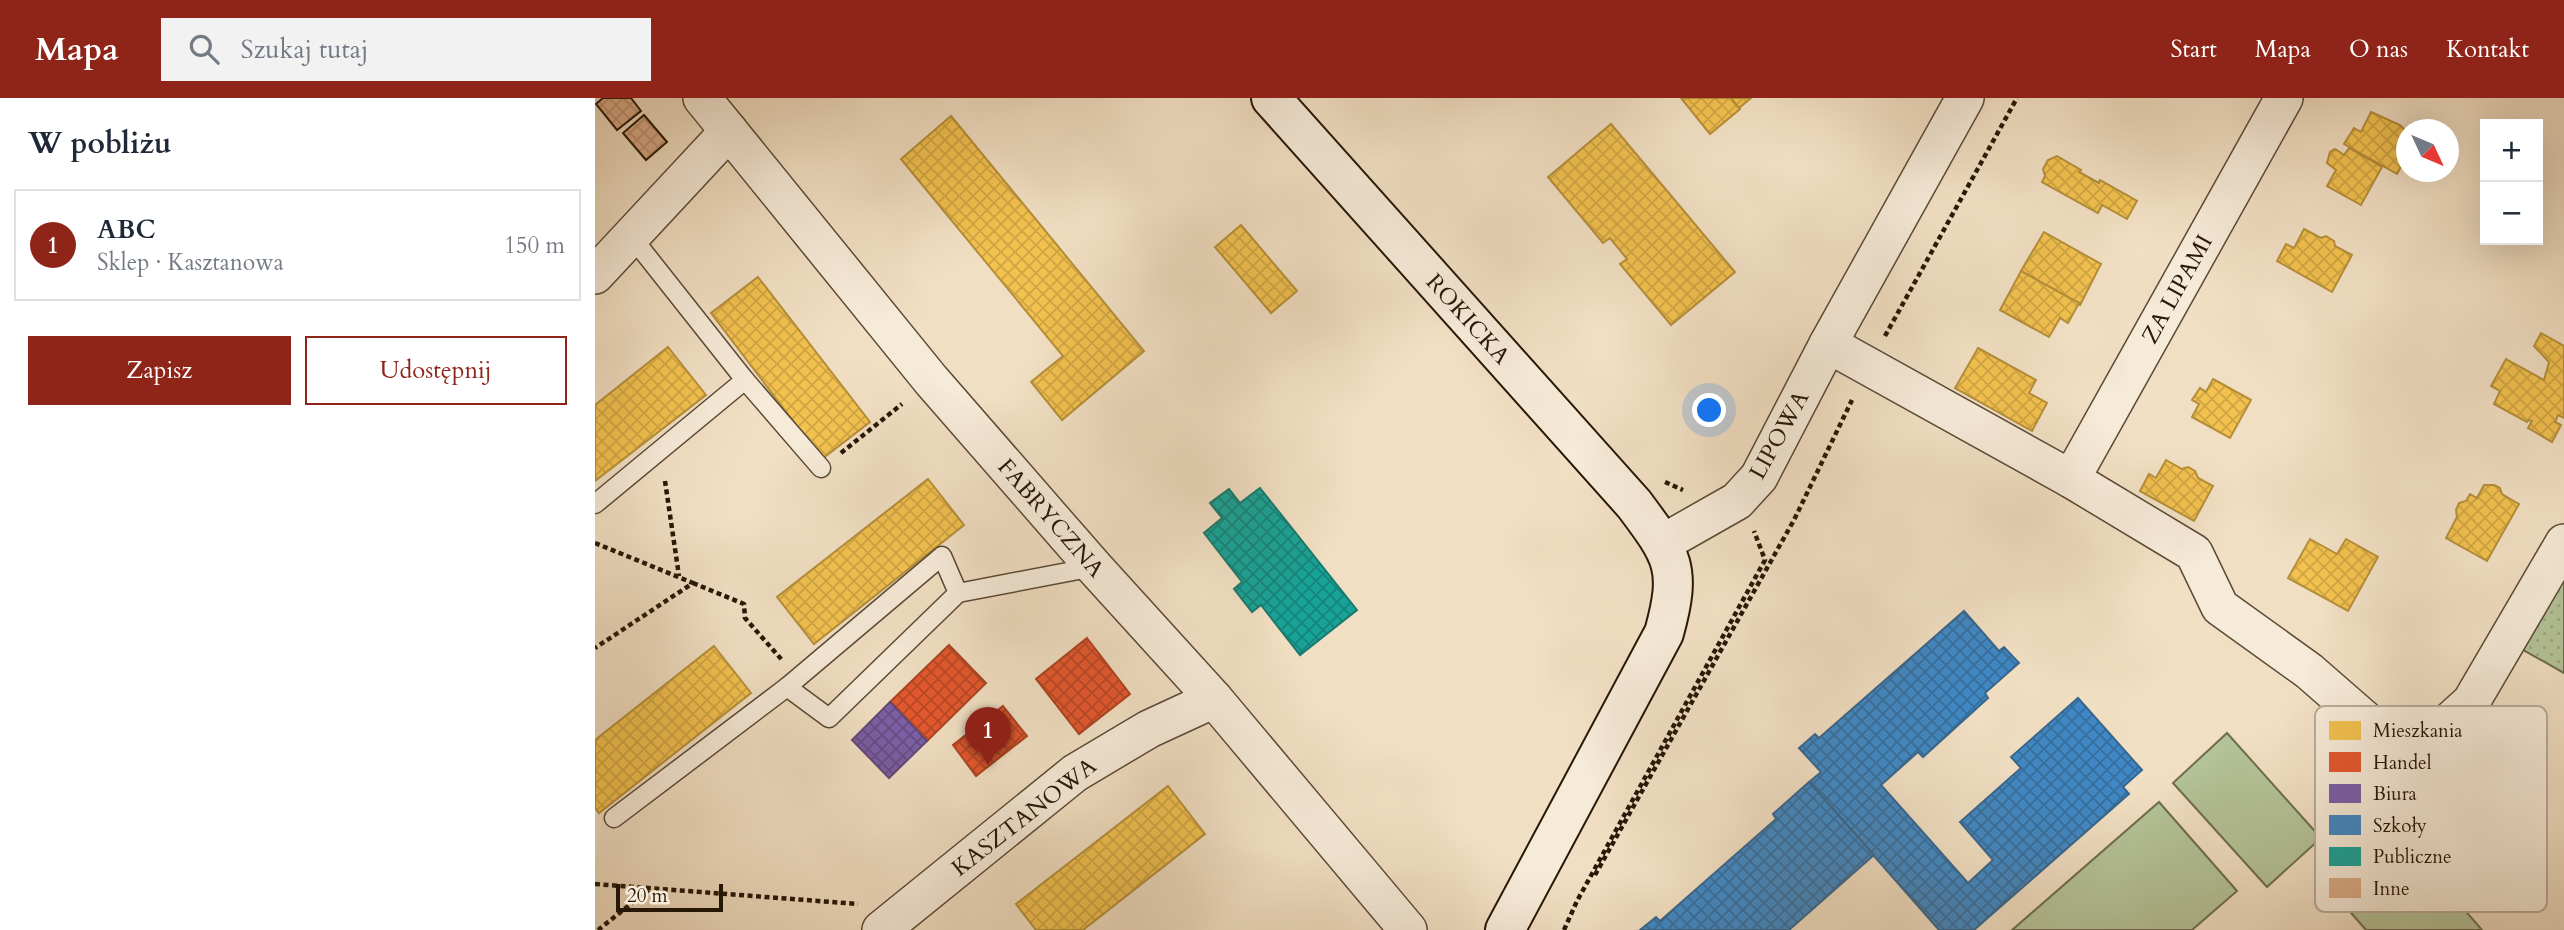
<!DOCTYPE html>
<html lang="pl">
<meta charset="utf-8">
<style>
body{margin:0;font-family:Cardo,serif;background:#f2f2f3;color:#1f2937}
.controls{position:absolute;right:21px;top:21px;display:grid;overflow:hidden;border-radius:0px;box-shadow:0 7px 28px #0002}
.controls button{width:63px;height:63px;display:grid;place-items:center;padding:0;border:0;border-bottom:2px solid #e0e1e3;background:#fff;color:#1f2937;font:35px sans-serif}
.compass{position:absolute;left:1801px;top:21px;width:63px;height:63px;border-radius:50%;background:#fff;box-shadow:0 7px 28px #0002;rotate:134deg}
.scale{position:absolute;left:21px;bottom:18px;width:107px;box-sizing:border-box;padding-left:7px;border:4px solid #271707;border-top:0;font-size:19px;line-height:24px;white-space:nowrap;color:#271707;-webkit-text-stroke:5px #f6ead8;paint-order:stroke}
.you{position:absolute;left:1115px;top:313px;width:24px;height:24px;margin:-18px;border:5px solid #fff;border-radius:50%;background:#1a73e8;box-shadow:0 0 0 10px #1a73e833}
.badge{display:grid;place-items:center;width:46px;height:46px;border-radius:50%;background:#8f2418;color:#fff;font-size:23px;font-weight:700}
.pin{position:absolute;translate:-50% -58px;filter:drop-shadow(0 2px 4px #0008)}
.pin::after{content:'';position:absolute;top:37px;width:24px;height:21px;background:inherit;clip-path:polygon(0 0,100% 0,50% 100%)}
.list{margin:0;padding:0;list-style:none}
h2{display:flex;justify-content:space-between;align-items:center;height:91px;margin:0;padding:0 28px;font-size:30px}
h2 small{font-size:23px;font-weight:400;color:#747a83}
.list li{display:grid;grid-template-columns:46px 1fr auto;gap:21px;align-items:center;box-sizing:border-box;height:112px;margin:0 14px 14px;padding:0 14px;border:2px solid #e0e1e3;border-radius:0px}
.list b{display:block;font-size:26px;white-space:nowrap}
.list p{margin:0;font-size:23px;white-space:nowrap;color:#747a83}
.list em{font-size:23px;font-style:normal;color:#747a83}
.actions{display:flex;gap:14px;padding:21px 28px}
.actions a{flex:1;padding:16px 0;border:2px solid #8f2418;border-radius:0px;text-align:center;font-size:24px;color:#8f2418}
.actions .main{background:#8f2418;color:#fff}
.icon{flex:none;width:38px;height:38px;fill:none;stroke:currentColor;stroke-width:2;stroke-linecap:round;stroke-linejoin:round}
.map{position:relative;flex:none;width:1969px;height:832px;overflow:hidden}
header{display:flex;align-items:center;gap:42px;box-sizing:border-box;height:98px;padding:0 35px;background:#8f2418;color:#fff}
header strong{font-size:33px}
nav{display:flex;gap:38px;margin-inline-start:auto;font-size:24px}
.search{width:490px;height:63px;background:#f2f2f3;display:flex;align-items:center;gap:18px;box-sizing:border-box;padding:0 24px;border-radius:0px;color:#747a83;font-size:26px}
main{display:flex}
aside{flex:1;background:#fff}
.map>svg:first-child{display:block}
</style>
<header>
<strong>Mapa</strong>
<div class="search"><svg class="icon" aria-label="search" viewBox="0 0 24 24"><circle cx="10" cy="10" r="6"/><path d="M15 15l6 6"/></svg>Szukaj tutaj</div>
<nav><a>Start</a><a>Mapa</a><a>O nas</a><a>Kontakt</a></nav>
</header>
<main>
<aside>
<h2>W pobliżu<small></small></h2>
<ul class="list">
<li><span class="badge">1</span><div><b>ABC</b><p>Sklep · Kasztanowa</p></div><em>150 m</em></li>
</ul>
<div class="actions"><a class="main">Zapisz</a><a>Udostępnij</a></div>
</aside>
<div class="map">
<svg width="1969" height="832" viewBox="0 0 1969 832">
<defs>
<pattern id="grass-dots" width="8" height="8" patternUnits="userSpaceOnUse" patternTransform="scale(1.75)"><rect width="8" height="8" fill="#b4c398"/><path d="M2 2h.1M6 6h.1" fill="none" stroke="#9ba782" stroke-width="1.8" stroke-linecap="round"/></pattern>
<pattern id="homes-cross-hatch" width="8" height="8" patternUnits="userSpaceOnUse" patternTransform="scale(1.75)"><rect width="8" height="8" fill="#f2c14e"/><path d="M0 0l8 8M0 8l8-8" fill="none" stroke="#d0a543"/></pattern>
<pattern id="shops-cross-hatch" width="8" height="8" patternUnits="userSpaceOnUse" patternTransform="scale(1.75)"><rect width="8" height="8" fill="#e4572e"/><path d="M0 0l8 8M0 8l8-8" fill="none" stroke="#b94725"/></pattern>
<pattern id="offices-cross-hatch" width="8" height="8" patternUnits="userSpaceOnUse" patternTransform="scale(1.75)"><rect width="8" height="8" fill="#7b5ea7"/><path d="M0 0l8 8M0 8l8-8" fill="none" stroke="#654d86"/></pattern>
<pattern id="schools-cross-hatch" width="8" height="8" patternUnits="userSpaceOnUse" patternTransform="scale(1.75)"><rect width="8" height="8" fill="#3f88c5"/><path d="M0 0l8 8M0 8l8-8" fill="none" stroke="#356e9e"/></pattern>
<pattern id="public-cross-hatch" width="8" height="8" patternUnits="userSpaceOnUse" patternTransform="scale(1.75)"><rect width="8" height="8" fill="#17a398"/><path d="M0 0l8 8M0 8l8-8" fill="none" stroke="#15847a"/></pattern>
<pattern id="building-cross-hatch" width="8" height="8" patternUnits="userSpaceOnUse" patternTransform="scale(1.75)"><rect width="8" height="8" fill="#daab87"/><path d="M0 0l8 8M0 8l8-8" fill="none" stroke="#bb9273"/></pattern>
</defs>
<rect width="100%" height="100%" fill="#f1dfc3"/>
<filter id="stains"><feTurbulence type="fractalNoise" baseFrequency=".00286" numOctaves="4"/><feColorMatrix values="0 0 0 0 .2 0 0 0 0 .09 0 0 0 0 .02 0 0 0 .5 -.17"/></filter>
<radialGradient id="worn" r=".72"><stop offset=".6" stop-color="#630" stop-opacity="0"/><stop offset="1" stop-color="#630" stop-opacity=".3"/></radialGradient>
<polygon fill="url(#grass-dots)" stroke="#6e6d50" stroke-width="2" points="1969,468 1969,575 1923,549"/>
<g fill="#b4c398" stroke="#6e6d50" stroke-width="2">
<polygon points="1632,635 1726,740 1672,789 1578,685"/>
<polygon points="1564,704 1642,793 1597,832 1417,832"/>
<polygon points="1810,743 1887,832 1771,832 1743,800"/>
</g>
<g fill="url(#homes-cross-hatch)" stroke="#b58e39" stroke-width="2">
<polygon points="1086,0 1136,0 1145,11 1115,36"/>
<polygon points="1136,0 1156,0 1144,10"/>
<polygon points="1776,14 1805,27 1812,34 1812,58 1802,76 1749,46 1759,30 1766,34"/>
<polygon points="356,18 549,253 467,322 436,284 468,258 306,61"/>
<polygon points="1016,26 1140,174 1076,227 1025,166 1032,161 1015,140 1008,145 953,79"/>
<polygon points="1754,50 1787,69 1766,107 1732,88 1741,72 1732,65 1735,54 1740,51 1749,57"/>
<polygon points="1462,58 1486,72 1484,74 1504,85 1505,82 1542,103 1532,121 1507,107 1503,115 1447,84 1450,78 1448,71 1453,62"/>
<polygon points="646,127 702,193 676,215 620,149"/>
<polygon points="1709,131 1726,140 1731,138 1739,143 1740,148 1757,157 1737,194 1682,163 1691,146 1699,150"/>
<polygon points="1449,134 1506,166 1485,207 1426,173"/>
<polygon points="1426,173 1484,205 1473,225 1465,220 1454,239 1405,212"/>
<polygon points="163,179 275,324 227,361 116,215"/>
<polygon points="1946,235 1969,248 1969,320 1963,317 1960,324 1966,327 1957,344 1933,330 1937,323 1934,322 1932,324 1899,306 1905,293 1896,288 1911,261 1949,282 1954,264 1939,248"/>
<polygon points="73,249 111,297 0,383 0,307"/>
<polygon points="1383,250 1441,282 1434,295 1452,305 1437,333 1360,290"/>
<polygon points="1618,281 1656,302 1635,340 1597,319 1604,306 1597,302 1605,290 1611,294"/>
<polygon points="1571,362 1587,371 1593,369 1600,373 1603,380 1618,388 1599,423 1545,393 1554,376 1561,380"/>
<polygon points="333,381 369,427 219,546 182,499"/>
<polygon points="1889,387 1899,387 1905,390 1907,396 1924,406 1892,463 1851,440 1862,419 1861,412 1864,405 1871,403 1875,396 1882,400"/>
<polygon points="1715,441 1742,456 1751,441 1783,459 1753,513 1693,480"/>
<polygon points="119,548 156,595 4,715 0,710 0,642"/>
<polygon points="573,688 610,736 488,832 441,832 421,806"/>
</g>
<g fill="url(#shops-cross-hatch)" stroke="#ab4422" stroke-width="2">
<polygon points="492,540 535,596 484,636 441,581"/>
<polygon points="354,547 391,585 332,643 295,604"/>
<polygon points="408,608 432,638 381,678 358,647"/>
</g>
<polygon fill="url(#offices-cross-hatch)" stroke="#624977" stroke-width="2" points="295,604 332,643 294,680 257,642"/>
<g fill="url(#schools-cross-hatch)" stroke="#38668c" stroke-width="2">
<polygon points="1369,513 1404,553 1409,549 1424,565 1390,595 1393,600 1328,659 1323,654 1286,687 1373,785 1398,762 1365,724 1426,670 1416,659 1483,600 1547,672 1528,689 1534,696 1379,832 1344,832 1214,684 1226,674 1204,650 1220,636 1224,640"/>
<polygon points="1214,684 1279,757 1194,832 1045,832 1061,819 1065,823 1181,721 1178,716"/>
</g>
<polygon fill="url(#public-cross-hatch)" stroke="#1c796c" stroke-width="2" points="665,390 762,512 705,557 666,507 657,514 639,491 647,484 609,435 627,420 615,405 634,391 645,405"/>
<g fill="url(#building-cross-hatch)" stroke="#271707" stroke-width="2">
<polygon points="8,0 36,0 46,13 22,32 1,6"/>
<polygon points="49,17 72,44 51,62 28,35"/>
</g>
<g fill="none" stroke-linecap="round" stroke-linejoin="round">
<defs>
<g id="service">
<polyline points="150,282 226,370"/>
<polyline points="0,406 150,282 36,138"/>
<polyline points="363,495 347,458 192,589 234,620 363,495 499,469"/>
<polyline points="19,720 192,589"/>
</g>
<g id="minor">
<polyline points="107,0 336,282 499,469 619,601 813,832"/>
<polyline points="0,177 134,33"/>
<polyline points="1233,246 1476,381 1599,455 1625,509 1714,573 1792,641 1806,647 1823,645 1844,633 1876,604 1969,445"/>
<polyline points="1476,381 1689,0"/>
<polyline points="1068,445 1142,403 1164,379 1233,246 1370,0"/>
<polyline points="286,832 480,675 554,631 619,601"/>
</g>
<path id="secondary" d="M 676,0 L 1039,406 C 1078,458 1087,470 1069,535 L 910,832"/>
</defs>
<use href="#service" stroke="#5a4936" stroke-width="21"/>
<use href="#minor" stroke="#5a4936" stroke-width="40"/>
<use href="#secondary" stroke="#271707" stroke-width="42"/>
<g stroke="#271707" stroke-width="4.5" stroke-dasharray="5 3.5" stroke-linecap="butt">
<polyline points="1290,238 1422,0"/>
<polyline points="246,355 307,306"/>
<polyline points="70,383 84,478"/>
<polyline points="1070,384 1088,392"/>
<polyline points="0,445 98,485 0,550"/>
<polyline points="98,485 149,506 150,520 187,562"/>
<polyline points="1000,777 1199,422 1257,302"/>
<polyline points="0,786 263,806"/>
<polyline points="3,832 56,790"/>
<polyline points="969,832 982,803 1170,462 1159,433"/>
</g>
<use href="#service" stroke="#f6ead8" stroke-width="18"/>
<use href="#minor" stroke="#f6ead8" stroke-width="37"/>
<use href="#secondary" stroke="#f6ead8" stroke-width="38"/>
</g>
<g text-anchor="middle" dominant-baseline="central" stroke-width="7" stroke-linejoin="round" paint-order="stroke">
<g font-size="23" fill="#271707" stroke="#f6ead8">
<text transform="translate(1582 191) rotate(-61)">ZA LIPAMI</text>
<text transform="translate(873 221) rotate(48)">ROKICKA</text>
<text transform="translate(1184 337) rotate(-61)">LIPOWA</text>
<text transform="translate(456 420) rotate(49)">FABRYCZNA</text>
<text transform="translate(429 719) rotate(-38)">KASZTANOWA</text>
</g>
</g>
<rect x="1720" y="608" width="232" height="206" rx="10" fill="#f6ead8" stroke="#b8ab99" stroke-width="2"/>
<rect x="1734" y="623" width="32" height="19" fill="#f2c14e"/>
<rect x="1734" y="654" width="32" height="20" fill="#e4572e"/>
<rect x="1734" y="686" width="32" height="19" fill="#7b5ea7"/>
<rect x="1734" y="717" width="32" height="20" fill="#3f88c5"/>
<rect x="1734" y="749" width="32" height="19" fill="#17a398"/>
<rect x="1734" y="780" width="32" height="20" fill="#daab87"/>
<g font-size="19" fill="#271707">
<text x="1778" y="639">Mieszkania</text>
<text x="1778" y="671">Handel</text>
<text x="1778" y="702">Biura</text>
<text x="1778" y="734">Szkoły</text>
<text x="1778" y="765">Publiczne</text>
<text x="1778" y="797">Inne</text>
</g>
<rect width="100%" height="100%" filter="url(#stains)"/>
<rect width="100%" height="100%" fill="url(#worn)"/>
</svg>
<div class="controls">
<button>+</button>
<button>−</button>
</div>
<svg class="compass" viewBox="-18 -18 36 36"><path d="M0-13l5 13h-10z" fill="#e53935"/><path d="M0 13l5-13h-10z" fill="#747a83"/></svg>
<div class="scale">20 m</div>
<div class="you"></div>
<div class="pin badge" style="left:393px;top:667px">1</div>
</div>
</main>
